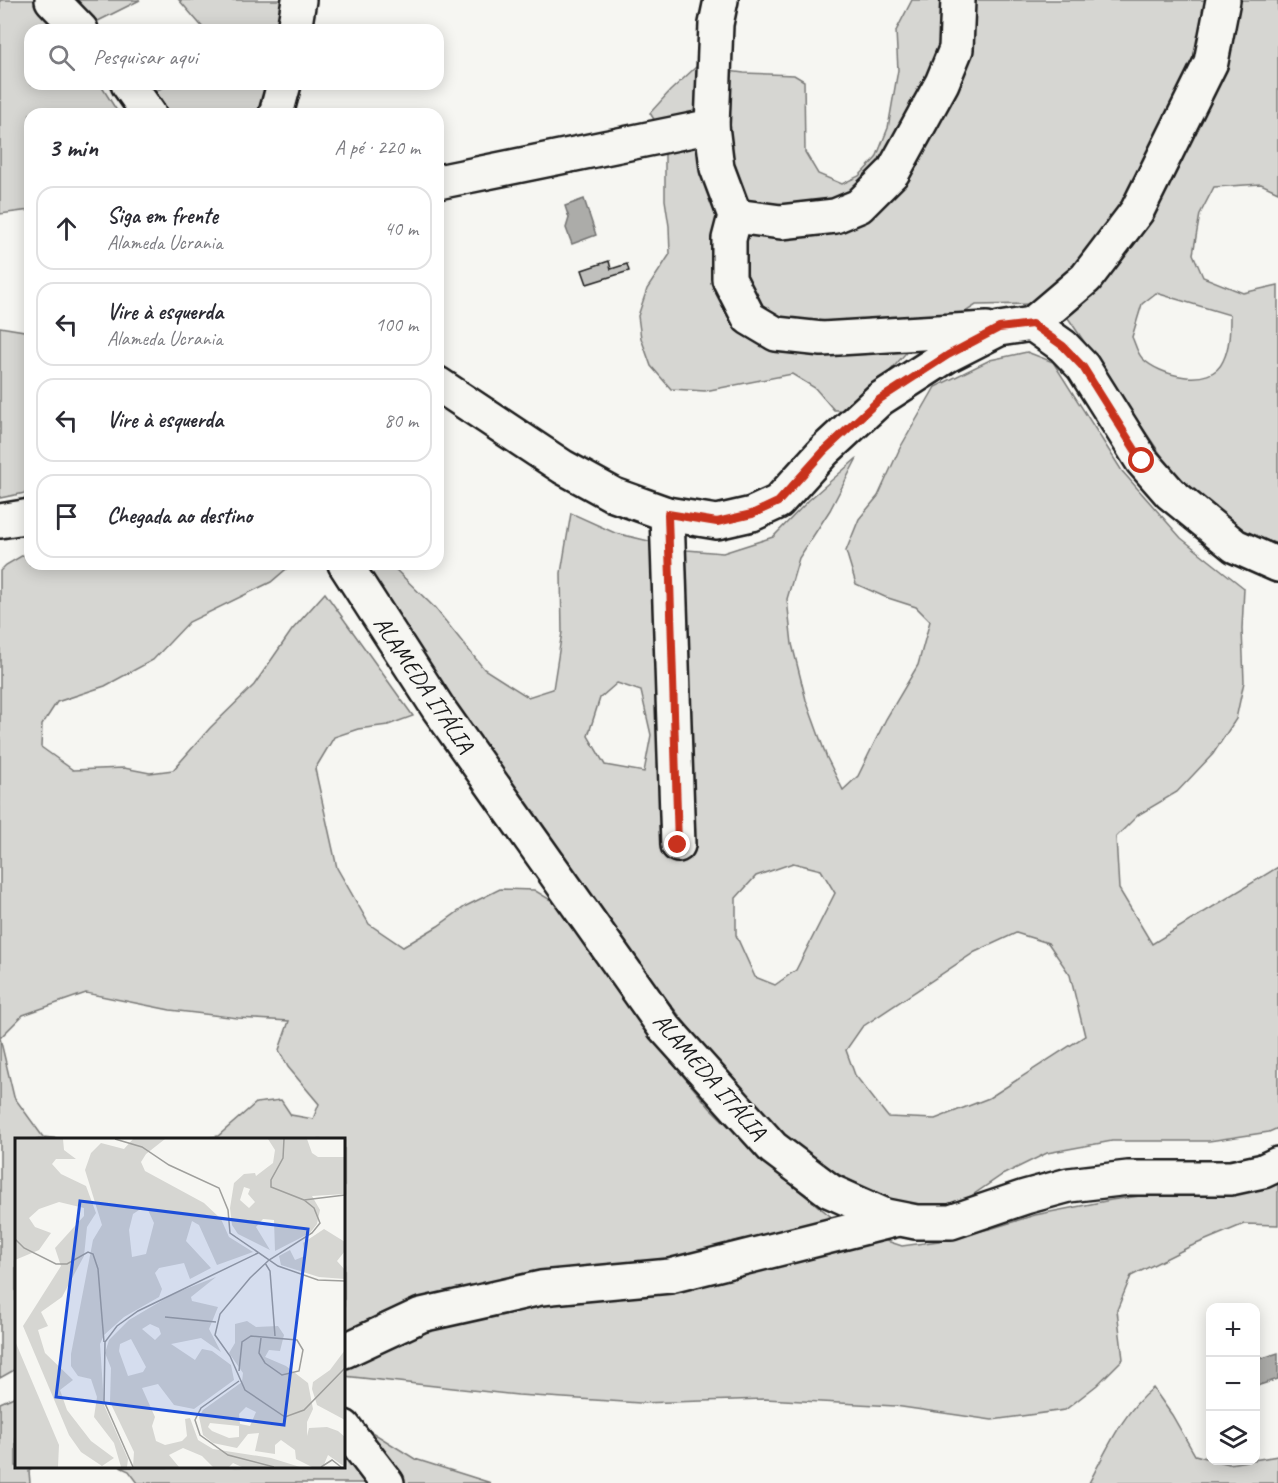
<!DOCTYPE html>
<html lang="pt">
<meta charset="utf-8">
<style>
body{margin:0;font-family:Caveat,sans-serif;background:#f2f2f3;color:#2b2b33}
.controls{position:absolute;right:18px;bottom:18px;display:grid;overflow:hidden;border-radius:12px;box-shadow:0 3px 15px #0003}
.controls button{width:54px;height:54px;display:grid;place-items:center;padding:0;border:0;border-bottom:2px solid #e1e1e2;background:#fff;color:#2b2b33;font:30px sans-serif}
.stop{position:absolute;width:18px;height:18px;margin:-14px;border:4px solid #c8321e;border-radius:50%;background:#fff}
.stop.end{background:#c8321e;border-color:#fff;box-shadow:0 2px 6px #0008}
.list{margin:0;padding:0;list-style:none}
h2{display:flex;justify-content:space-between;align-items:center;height:78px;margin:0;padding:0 24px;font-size:26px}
h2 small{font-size:20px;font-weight:400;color:#7c7c81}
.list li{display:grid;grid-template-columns:39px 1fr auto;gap:18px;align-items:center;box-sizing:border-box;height:84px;margin:0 12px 12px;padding:0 12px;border:2px solid #e1e1e2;border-radius:18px}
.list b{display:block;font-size:22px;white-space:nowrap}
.list p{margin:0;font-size:20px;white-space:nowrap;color:#7c7c81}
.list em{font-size:20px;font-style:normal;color:#7c7c81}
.icon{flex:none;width:33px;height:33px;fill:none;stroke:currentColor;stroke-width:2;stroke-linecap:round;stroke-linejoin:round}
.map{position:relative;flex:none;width:1278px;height:1483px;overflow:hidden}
.search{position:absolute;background:#fff;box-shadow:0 3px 15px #0003;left:24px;top:24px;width:420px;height:66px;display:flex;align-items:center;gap:15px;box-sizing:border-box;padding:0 21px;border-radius:18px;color:#7c7c81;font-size:22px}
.panel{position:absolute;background:#fff;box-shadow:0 3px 15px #0003;left:24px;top:108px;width:420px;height:462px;border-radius:18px}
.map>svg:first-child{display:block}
</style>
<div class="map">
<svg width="1278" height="1483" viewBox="0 0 1278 1483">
<rect width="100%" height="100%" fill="#f6f6f2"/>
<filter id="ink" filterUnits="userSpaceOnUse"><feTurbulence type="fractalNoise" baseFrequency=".0167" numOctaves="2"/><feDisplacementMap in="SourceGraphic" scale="12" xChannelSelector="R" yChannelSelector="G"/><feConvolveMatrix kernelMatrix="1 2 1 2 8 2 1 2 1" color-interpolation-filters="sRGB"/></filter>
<g filter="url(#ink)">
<g fill="#d6d6d2" stroke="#797977" stroke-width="1.5" fill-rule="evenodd">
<polygon points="0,0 37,0 62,30 30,30 30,84 100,84 119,114 30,114 30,210 0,214"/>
<polygon points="76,0 140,0 96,22"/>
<polygon points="179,0 282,0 278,30 205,30"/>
<path d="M 912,0 L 1278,0 L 1278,192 L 1261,184 L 1214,187 L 1200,214 L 1193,254 L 1203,277 L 1243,293 L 1278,285 L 1278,544 L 1245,533 L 1180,483 L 1066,315 L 1032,304 L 976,305 L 911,347 L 856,410 L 834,410 L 815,388 L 792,374 L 705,391 L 671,389 L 651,366 L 641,338 L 638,316 L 647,289 L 670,254 L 669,226 L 665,200 L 665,137 L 650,113 L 670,91 L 696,67 L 744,73 L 794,75 L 804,81 L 805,152 L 818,174 L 842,184 L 859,176 L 876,158 L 888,128 L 898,70 L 896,31 ZM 1156,293 L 1230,315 C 1230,330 1230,347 1223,361 C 1211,389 1159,376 1142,358 C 1137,353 1135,343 1132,337 L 1142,304 Z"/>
<polygon points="170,84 266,84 259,114 160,114 147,95"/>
<polygon points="0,327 30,332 30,492 0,498"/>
<path d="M 1027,352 L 1053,362 L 1122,471 L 1181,538 L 1244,588 L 1242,629 L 1244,682 L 1236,719 L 1213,754 L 1177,792 L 1138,815 L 1116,837 L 1119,889 L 1152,944 L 1278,867 L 1278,1128 L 1269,1132 L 1209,1141 L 1112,1141 L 1047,1153 L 1002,1175 L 955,1207 L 924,1212 L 872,1191 L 806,1158 L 725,1074 L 524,817 L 353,564 L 390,564 L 435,608 L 484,669 L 528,697 L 553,689 L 562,632 L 561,573 L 571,513 L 615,533 L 687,550 L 723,553 L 773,537 L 809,500 L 857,458 L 830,510 L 799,558 L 787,599 L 792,644 L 806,700 L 827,758 L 843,790 L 858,776 L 886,719 L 918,665 L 930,621 L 916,607 L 885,597 L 856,584 L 846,551 L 859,519 L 878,496 L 900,448 L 935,387 L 990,360 ZM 617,683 L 641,691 L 651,735 L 644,772 L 605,765 L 588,736 L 600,698 ZM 793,863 L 821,870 L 835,893 L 796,970 L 775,985 L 755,977 L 736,935 L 736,898 L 756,876 ZM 1016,933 L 1048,943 L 1070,975 L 1085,1036 L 989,1098 L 935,1119 L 888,1117 L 855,1075 L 846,1050 L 862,1027 L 975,952 Z"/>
<polygon points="30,551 30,564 292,564 271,582 189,622 153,660 105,686 57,702 42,725 41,747 73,770 124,768 150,773 173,770 210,728 254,685 292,630 325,593 413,716 388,725 358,729 334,737 315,769 337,868 369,924 403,947 438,926 466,906 500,889 534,890 554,902 648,1034 710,1108 771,1168 844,1227 902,1246 939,1241 993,1228 1035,1215 1111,1200 1278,1177 1278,1225 1244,1224 1189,1247 1131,1276 1117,1310 1123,1359 1097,1385 1065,1410 992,1420 895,1406 765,1399 640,1403 518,1395 344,1376 344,1140 205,1139 218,1136 256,1103 281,1100 291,1115 313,1119 319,1104 288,1067 279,1050 289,1021 238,1018 170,1010 86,993 23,1015 0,1038 14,1097 43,1137 61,1139 16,1140 16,1369 0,1378 0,571 6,565"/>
<path d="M 1153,1388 L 1172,1415 L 1195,1455 L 1229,1464 L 1278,1456 L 1278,1483 L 1089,1483 C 1107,1449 1123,1412 1153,1388 Z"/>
<polygon points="16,1396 16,1466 34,1467 29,1471 30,1483 0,1483 0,1403"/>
<polygon points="344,1419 351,1419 415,1459 491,1483 138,1483 129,1471 120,1467 344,1466"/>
</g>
<g fill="#acaca9" stroke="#727271" stroke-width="1.5">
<polygon points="584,199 596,235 572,244 566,228 569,218 565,206"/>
<polygon points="1278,1353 1278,1379 1257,1386 1256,1360"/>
</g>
<polygon fill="#c0c0bd" stroke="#1c1c1c" stroke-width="1.5" points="609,261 611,269 627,264 629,271 587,284 582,270"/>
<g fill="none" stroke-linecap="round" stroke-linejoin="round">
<defs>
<g id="minor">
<polyline points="52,0 81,30"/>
<polyline points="721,0 716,24 712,126 717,168 735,216 729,239 729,279 749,318 776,334 822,339 987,329"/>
<polyline points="294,30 299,0"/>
<polyline points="128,84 149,114"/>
<polyline points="276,114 284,84"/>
<polyline points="438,182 712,126"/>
<polyline points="735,216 781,222 835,216 859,206 893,172 942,83 956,49 958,0"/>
<polyline points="1032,324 1086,278 1137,211 1211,62 1223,0"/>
<polyline points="438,384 563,467 614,495 667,514 717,522 752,514 778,502 824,451 880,399 948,355 999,329 1032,324 1063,346 1083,367 1142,461 1170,493 1235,546 1278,565"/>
<polyline points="667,514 678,845"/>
<polyline points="0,521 30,516"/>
<polyline points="345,564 438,708 664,1027 773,1148 830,1191 886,1216 916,1222 951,1222 1025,1197 1069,1185 1128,1178 1231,1178 1263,1171 1278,1164"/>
<polyline points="344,1351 421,1315 541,1288 670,1276 898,1219"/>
<polyline points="344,1427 387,1483"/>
</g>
</defs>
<use href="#minor" stroke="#1c1c1c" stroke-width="38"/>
<use href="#minor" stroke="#f6f6f2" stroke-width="33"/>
</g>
</g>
<g fill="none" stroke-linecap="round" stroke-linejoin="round" filter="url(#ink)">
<polyline stroke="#c8321e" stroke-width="8" points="678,845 668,514 717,522 752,514 778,502 824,451 880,399 948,355 999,328 1032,324 1063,346 1083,367 1142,461"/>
</g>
<g text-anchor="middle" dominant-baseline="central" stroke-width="4.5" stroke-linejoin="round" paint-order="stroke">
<g font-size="24" fill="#1c1c1c" stroke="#f6f6f2">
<text transform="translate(424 684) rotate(56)">ALAMEDA ITÁLIA</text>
<text transform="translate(710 1076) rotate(49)">ALAMEDA ITÁLIA</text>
</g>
</g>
<g transform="translate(15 1138)">
<rect width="330" height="330" fill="#f6f6f2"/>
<path d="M 0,1 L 48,1 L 49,12 L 61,21 L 41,21 L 37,26 L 46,36 L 71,48 L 81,75 L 72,89 L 69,118 L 47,159 L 26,174 L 33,188 L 23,192 L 30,215 L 58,242 L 45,252 L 52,272 L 76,303 L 99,320 L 87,328 L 66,314 L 54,297 L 8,188 L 46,128 L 40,110 L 69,78 L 69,70 L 44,64 L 24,71 L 14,80 L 20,89 L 36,95 L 24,112 L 0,122 ZM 118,1 L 150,1 L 131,16 L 126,24 L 130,33 L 189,65 L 206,81 L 214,99 L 238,114 L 202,127 L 184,87 L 177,83 L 171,103 L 196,130 L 175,141 L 169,125 L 144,130 L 140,135 L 147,151 L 144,159 L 109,179 L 89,197 L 85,206 L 89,267 L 113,321 L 112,329 L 106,329 L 99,305 L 79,279 L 82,259 L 76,241 L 63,238 L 56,228 L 56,216 L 78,102 L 87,87 L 70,32 L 76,15 L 86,5 L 109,11 ZM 124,72 L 133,72 L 139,85 L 131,116 L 117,119 L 114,92 L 118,76 ZM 253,1 L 292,1 L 297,15 L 303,19 L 330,19 L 330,56 L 297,58 L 305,72 L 302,86 L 295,95 L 260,113 L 259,82 L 248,81 L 241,89 L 255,112 L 223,96 L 217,87 L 215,70 L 219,45 L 229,36 L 240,35 L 241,38 L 258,25 L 260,12 ZM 229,49 L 235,51 L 233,56 L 240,64 L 234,70 L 225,62 ZM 309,91 L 330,104 L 330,113 L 322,123 L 330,132 L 330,141 L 304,139 L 266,127 L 264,118 L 275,112 L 280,122 L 290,118 L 288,105 ZM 201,139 L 176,159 L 177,163 L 203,169 L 194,191 L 206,214 L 186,200 L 156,206 L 180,222 L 187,211 L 197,213 L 216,227 L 219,242 L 179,271 L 159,267 L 143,246 L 127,250 L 140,279 L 137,288 L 141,303 L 150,307 L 167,303 L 172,298 L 170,281 L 175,280 L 183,302 L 198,311 L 256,320 L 285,329 L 227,329 L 218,325 L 214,329 L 198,329 L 187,318 L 168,310 L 154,317 L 164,329 L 118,329 L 119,314 L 95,264 L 96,230 L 90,215 L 94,202 L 114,182 L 158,156 ZM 135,186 L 144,190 L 146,196 L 140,202 L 127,191 ZM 116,201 L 131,229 L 128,234 L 113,238 L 104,213 L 105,206 ZM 232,183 L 241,189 L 263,188 L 269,197 L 265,213 L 254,212 L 250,219 L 271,228 L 293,245 L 298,271 L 292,284 L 292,298 L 294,290 L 312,289 L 323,293 L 330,299 L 330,329 L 313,317 L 308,329 L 297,329 L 281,321 L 280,312 L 266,302 L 260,307 L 260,316 L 240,313 L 244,295 L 233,296 L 222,310 L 198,305 L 188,297 L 184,279 L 188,272 L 227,244 L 228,235 L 214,215 L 220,205 L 220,186 ZM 231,269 L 241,274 L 235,288 L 225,286 L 224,276 ZM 195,285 L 224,288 L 224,299 L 214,300 L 197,293 L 193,289 ZM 0,203 L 44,307 L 43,329 L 0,329 ZM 330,212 L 330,282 L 302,267 L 297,251 L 298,244 L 315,232 Z" fill="#d6d6d2" fill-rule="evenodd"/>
<path fill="none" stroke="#9f9f9c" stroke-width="1.5" d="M 100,1 L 127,9 L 154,27 L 204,50 L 213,72 L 215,95 L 263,128 L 303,142 L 330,143M 269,1 L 268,20 L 256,42 L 256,49 L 289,62 L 299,70 L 305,85 L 297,95 L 254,122 L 235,140 L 205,176 L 200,197 L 215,218 L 230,252 L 270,279 L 289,272 L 330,230M 289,62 L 330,57M 0,101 L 9,110 L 41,126 L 52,126 L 73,114 L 78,116 L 83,131 L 89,204M 250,125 L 255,133 L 260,198M 150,179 L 201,184M 224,233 L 227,204 L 236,198 L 282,202 L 288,212 L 284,233 L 267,237 L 250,225 L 244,215 L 246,200M 224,243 L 186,270 L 180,282 L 185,297 L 213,317 L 259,329M 118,329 L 89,263 L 90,204 L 102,188 L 123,173 L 243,115M 306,329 L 317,322 L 326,329"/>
<path fill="#1d4ed8" fill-opacity="0.15" stroke="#1d4ed8" stroke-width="3" d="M 65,63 L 293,91 L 269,287 L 41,259 Z"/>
<rect width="330" height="330" fill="none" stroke="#1c1c1c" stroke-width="3"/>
</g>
</svg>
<div class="controls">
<button>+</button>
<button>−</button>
<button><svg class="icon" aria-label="layers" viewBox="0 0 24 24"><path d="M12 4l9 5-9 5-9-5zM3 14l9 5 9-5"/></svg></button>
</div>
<div class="stop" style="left:1142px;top:461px"></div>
<div class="stop end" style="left:678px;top:845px"></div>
<div class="search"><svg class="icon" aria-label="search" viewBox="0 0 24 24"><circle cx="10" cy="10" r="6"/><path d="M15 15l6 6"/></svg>Pesquisar aqui</div>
<section class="panel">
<h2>3 min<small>A pé · 220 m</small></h2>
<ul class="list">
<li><svg class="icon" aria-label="ahead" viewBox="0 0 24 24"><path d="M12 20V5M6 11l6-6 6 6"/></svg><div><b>Siga em frente</b><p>Alameda Ucrania</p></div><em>40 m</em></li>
<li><svg class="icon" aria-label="left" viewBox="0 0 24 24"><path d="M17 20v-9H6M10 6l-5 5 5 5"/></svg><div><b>Vire à esquerda</b><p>Alameda Ucrania</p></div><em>100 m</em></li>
<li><svg class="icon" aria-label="left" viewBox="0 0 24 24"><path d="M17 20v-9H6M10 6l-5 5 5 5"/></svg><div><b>Vire à esquerda</b></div><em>80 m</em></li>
<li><svg class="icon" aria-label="arrive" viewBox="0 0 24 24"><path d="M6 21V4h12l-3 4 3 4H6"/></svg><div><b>Chegada ao destino</b></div></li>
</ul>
</section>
</div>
